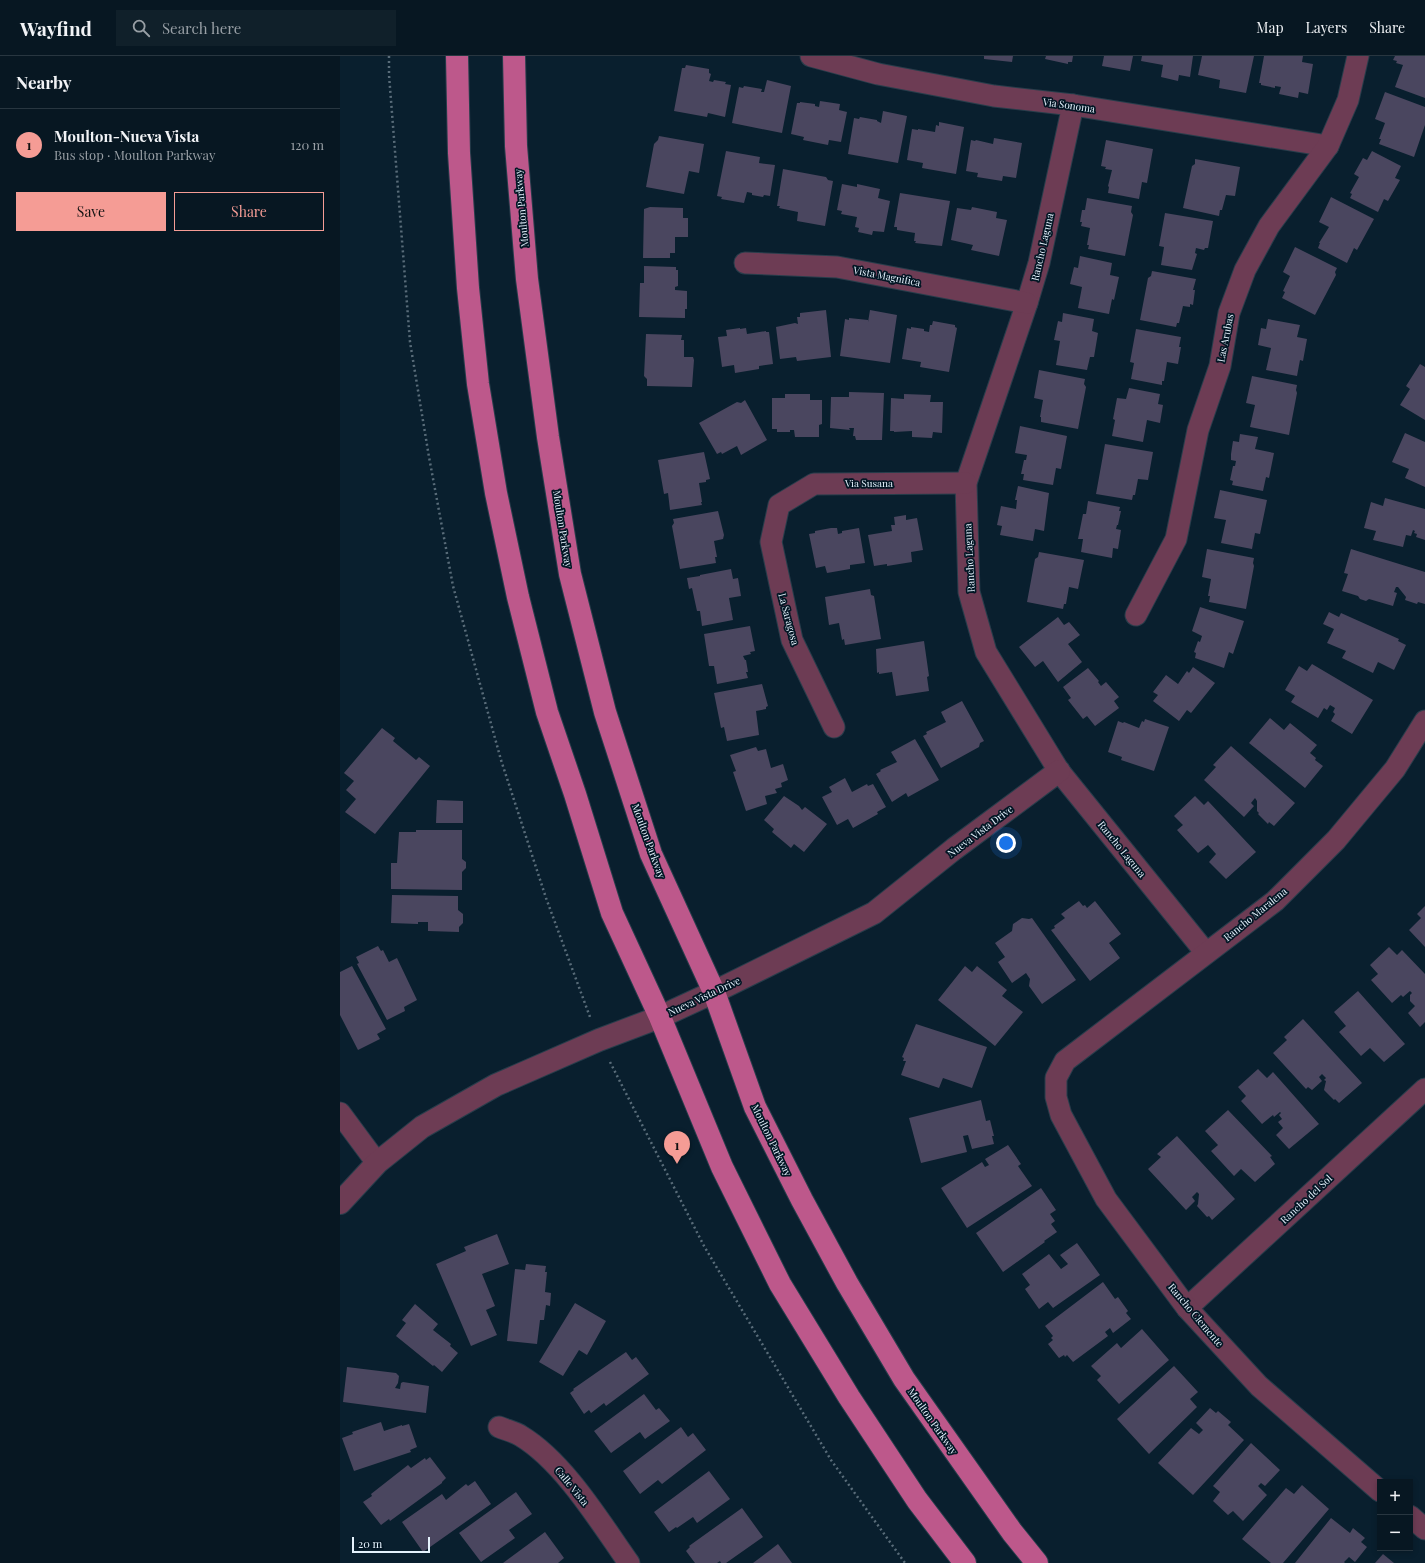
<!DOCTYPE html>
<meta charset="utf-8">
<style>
body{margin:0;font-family:"Playfair Display",serif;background:#10202a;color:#f1f3f6}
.controls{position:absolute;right:12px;bottom:12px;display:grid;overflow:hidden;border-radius:0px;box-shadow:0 2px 6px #0003}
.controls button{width:36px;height:36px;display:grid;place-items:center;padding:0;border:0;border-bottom:1px solid #283640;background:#071722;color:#f1f3f6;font:20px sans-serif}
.scale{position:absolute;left:12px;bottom:10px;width:78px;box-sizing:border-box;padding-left:4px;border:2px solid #e5f2fd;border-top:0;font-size:11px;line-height:14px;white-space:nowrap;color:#e5f2fd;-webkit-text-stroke:3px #021624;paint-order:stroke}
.you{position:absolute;left:666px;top:787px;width:14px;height:14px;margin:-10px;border:3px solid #fff;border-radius:50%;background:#1a73e8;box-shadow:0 0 0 6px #1a73e833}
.badge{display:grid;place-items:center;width:26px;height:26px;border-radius:50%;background:#f59c95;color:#111;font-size:13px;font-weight:700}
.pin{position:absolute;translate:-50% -33px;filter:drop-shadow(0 1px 2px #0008)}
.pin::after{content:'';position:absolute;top:21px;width:14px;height:12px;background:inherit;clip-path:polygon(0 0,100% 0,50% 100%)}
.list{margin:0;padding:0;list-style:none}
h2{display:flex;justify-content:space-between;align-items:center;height:52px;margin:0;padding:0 16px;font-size:17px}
h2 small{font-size:13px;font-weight:400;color:#989fa5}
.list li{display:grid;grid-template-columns:26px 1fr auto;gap:12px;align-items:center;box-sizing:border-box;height:72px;padding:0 16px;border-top:1px solid #283640}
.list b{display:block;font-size:15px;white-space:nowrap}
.list p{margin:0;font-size:13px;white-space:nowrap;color:#989fa5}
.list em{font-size:13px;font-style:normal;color:#989fa5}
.actions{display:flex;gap:8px;padding:12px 16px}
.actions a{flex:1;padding:9px 0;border:1px solid #f59c95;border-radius:0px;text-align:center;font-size:14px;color:#f59c95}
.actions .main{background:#f59c95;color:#111}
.icon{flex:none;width:22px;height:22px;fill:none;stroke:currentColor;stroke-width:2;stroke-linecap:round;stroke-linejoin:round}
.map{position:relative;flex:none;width:1085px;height:1507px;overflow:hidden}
header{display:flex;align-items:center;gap:24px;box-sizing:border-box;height:56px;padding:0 20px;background:#071722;border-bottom:1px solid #283640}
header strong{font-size:19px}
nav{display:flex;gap:22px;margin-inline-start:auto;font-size:14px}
.search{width:280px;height:36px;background:#10202a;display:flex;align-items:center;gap:10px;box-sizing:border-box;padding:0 14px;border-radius:0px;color:#989fa5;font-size:15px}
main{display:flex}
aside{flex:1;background:#071722}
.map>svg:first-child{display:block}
</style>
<header>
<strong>Wayfind</strong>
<div class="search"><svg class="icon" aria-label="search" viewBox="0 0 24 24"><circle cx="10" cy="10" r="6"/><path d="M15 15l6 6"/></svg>Search here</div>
<nav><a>Map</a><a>Layers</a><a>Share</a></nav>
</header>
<main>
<aside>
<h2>Nearby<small></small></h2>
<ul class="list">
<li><span class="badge">1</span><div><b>Moulton-Nueva Vista</b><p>Bus stop · Moulton Parkway</p></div><em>120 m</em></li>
</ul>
<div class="actions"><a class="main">Save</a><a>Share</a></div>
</aside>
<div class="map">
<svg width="1085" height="1507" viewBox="0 0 1085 1507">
<rect width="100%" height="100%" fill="#091f2e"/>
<g fill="#4a465f">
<polygon points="644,0 673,0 672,6 644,3"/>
<polygon points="706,0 733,0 732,6 728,6 728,8 705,3"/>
<polygon points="764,0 793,0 790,15 762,10"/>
<polygon points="802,0 853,0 850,21 839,19 838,25 821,21 823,9 801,5"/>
<polygon points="862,0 914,0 906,37 879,32 880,24 858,19"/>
<polygon points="924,0 963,0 962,6 973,8 968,38 959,36 958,42 939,38 941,31 935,30 935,32 921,29 921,27 919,27"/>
<polygon points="1055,0 1085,0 1085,42 1055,31 1063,9 1056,7 1057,5 1053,4"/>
<polygon points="346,9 369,13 369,17 371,18 369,25 373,26 374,24 386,26 385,28 391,29 385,61 368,57 367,61 334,55 342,12 345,12"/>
<polygon points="427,24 451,30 442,77 392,67 399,31 403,32 404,30 422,33 421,36 424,36"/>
<polygon points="1045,36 1085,51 1085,69 1074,101 1039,88 1041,83 1039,83 1045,67 1035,63"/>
<polygon points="480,45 500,48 499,54 507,56 501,86 489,84 488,89 463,84 464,81 451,78 457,47 460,47 460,46 475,48 475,50 479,51"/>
<polygon points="543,55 567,60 558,107 508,98 514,62 519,63 520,61 537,64 537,65 541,67"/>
<polygon points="599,66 624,71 616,118 582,112 583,107 567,104 572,73 578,74 578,73 595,76 596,69 599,70"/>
<polygon points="319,80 364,88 359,117 349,115 344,138 306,131 314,88 318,84"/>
<polygon points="654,82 682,87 676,122 663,120 662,125 637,121 638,117 626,115 631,84 635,85 636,84 653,88"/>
<polygon points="766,84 813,93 807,127 802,126 799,143 768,137 769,131 768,130 772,114 765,113 766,111 761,110"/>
<polygon points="386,95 420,101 419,107 435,109 430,140 424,139 423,141 412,139 412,137 407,136 404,147 381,143 382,141 377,140"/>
<polygon points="1032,95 1061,110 1055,122 1060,124 1048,145 1044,143 1038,156 1010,142 1012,138 1010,137 1019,121 1014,118 1023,102 1027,104"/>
<polygon points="855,103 900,111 895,140 886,139 882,154 880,154 879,160 843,152 852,110 855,108"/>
<polygon points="443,113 486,121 488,124 493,125 485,170 457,165 458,156 439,152 440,150 437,150"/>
<polygon points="502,128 517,131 517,128 540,133 538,142 550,145 544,176 533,175 532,179 518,176 519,172 515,171 517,161 501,158 502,155 497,154"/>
<polygon points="560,137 610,145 602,190 575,187 576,185 574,185 575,177 557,174 557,171 554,171"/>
<polygon points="991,141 1034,163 1017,194 1014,192 1007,207 978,192 980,187 979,187 989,171 979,166"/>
<polygon points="747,142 792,150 791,156 793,159 785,200 748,193 749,189 747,189 750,172 741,170 742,166 740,166 742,154 745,154"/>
<polygon points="310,151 343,152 343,162 348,162 348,181 335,181 335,197 330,197 330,202 303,202 304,153"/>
<polygon points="632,151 657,156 656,162 667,164 659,200 631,194 633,189 611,184 617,152 631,154"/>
<polygon points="825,157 873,165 868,192 865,192 864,194 856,192 855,197 857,198 852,214 821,209 824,191 819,190"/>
<polygon points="955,191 997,212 995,216 996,219 975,259 942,242 945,236 943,235 950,220 943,216"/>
<polygon points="740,200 772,207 770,219 779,221 774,244 772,243 769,258 738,252 742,231 730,228 734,211 738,212"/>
<polygon points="304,210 336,211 336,214 338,214 338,230 335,231 335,234 347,235 347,253 345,253 345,262 299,261 300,227 304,227"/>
<polygon points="812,215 856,223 853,234 855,234 853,249 850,248 850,251 843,250 839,267 837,267 836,271 800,264 808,222 811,220"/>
<polygon points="486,254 491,301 457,305 456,301 440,303 436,271 455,267 458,268 457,261 460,261 460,257"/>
<polygon points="530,254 557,259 550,307 500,300 505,263 509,264 509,262 528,264 528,266"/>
<polygon points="723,257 754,263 752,275 758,277 754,301 750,301 747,314 716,309 720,285 714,284 718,265 722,266"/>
<polygon points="928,263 960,269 957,281 967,283 963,305 960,304 957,320 926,314 931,292 918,289 921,272 926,273"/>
<polygon points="593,265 615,269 615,271 617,272 609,316 580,311 581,306 562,303 567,272 571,273 571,271 584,273 584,275 589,276 590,269 592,269"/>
<polygon points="400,272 400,273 406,272 407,278 426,275 426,276 429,276 433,308 419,310 419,313 395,317 394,309 382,311 378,281 387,280 386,274"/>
<polygon points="796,273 841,281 839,291 841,291 838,308 827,306 824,325 822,325 822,329 791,323 794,307 790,306"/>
<polygon points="306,278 342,279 341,284 344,284 344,301 353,301 354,304 352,331 307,330 307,323 304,320"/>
<polygon points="1080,308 1085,311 1085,364 1060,349 1070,333 1066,330"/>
<polygon points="699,314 745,323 744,328 746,331 738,373 701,366 701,361 700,361 703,344 694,342"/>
<polygon points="912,320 957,329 956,334 957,337 949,379 910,371 915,349 906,347"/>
<polygon points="789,332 820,338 818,348 823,349 820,367 807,364 803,386 772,380 775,364 773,363 777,342 786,343"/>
<polygon points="509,336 544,337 542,384 516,384 515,380 513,380 514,372 509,372 510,374 490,372 491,341 509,341"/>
<polygon points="445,338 470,338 470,344 482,344 482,368 479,369 479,381 455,381 454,374 450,374 450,376 437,376 437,373 432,373 432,342 445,342"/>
<polygon points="564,338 591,339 590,346 603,346 602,377 593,376 592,382 572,381 572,375 554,376 554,375 550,375 551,342 564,343"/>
<polygon points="405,344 427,384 401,399 397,390 382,398 381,396 377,398 359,367 397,346 401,347"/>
<polygon points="680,370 727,380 721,413 716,412 713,429 683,424 684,418 681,418 684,404 686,404 687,399 675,397"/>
<polygon points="1065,377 1085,386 1085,431 1065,422 1069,413 1052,406"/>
<polygon points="900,378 918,381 915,393 934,397 929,422 926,421 923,435 892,429 893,425 890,424 893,410 895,410 896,405 891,404 891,398 893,385 899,386"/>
<polygon points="765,388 813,396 808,424 798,423 795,439 793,439 792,444 756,438"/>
<polygon points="364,396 370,423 366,424 366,426 359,427 362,446 361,446 362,449 330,454 328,437 324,438 318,404"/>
<polygon points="678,430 709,437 704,475 695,473 693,485 660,479 662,470 657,469 661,450 676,453 677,444 675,444"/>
<polygon points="880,434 927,444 920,478 915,477 912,493 881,487 886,464 874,462"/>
<polygon points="1045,442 1085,453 1085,484 1076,481 1077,478 1074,477 1075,475 1073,474 1071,480 1066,479 1063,491 1033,484 1036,475 1024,472 1031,446 1043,450"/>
<polygon points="748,445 780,451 779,455 781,455 778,469 777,469 776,473 781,474 778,493 773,492 772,502 741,496 743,483 738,483 743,458 746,458"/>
<polygon points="378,455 384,479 383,483 374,485 377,501 375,501 376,507 340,513 332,470 334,467 333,463"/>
<polygon points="566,459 566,464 577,462 583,494 571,496 572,506 547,510 547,508 534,510 528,479 552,475 551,469 555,469 554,461"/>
<polygon points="491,472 497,472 498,478 502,477 502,475 519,472 525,507 510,509 510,513 487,517 485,510 476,512 469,478 475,477 475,475"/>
<polygon points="867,493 914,502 913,507 914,510 906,553 869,546 870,540 868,540 871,523 862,521"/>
<polygon points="1011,493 1085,516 1085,548 1078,546 1077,548 1065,544 1066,541 1058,531 1056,531 1054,536 1057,537 1053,550 1029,543 1026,545 1020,543 1018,540 1002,535 1008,518 1004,517"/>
<polygon points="699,496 744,504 738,533 729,531 726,548 724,548 723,553 687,546 695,503 698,501"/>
<polygon points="391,513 393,523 398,522 401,540 389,542 393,564 362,570 360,555 357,555 352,532 349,533 347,522 360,520 360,519"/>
<polygon points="530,533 531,539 534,540 541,583 505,589 504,583 502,584 499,567 489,569 485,541"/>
<polygon points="860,551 904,565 893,598 889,596 884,612 855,602 856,597 854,596 858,585 860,586 862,580 852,575"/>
<polygon points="989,556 999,561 1001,557 1059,583 1058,585 1066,589 1054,614 1038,606 1033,617 1002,602 1006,595 987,587 994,573 983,568"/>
<polygon points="718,561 724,569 729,566 740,579 728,588 742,606 718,626 703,605 695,611 679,591"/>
<polygon points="410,570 415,595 410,596 411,598 403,600 405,604 406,604 408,616 406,616 408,622 377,628 374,610 369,610 364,578"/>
<polygon points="584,585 589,620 587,621 589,635 556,640 552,616 539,618 539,616 537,617 536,593"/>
<polygon points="972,608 1033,644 1012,678 991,665 995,658 993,656 995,652 990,649 987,654 984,652 978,662 951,646 955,640 945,634 959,610 967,615"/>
<polygon points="853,611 875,627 851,657 847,654 839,665 813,645 818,639 813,636 826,619 838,628 847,615 849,617"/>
<polygon points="748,612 759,625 758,626 761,630 766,626 779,641 774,645 779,652 755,670 747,660 743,663 728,644 731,642 723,631"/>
<polygon points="422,628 428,650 426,651 426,653 416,655 419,679 387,685 384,671 381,672 374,637"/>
<polygon points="622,645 644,685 640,687 639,691 601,712 583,680 587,678 586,676 606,666 601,656"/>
<polygon points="930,662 944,674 950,667 977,689 970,697 976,702 975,704 983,710 965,732 909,687"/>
<polygon points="805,663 829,671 814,715 781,704 782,701 768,696 778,665 783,667 784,666 799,672 802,665 804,666"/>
<polygon points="42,672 55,682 53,685 76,704 79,701 90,710 35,778 5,756 16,743 6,734 14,725 4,717"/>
<polygon points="575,683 599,724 568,741 566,737 552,746 536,718 541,715 540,714 557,706 551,696"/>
<polygon points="891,690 955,747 934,770 929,766 928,768 918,758 919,757 917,755 917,745 915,742 911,747 914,750 904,761 864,724 876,711 873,709"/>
<polygon points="416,691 418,695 426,693 431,712 443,708 448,724 441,727 442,731 435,733 437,737 425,740 427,748 406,755 393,716 396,715 390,699"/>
<polygon points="505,722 512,736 527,728 528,730 533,728 546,751 537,756 538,758 513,772 508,763 497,769 482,741 492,736 489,731"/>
<polygon points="444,740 459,750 462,754 465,751 487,768 464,796 454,788 451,792 432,776 434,773 424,764"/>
<polygon points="855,740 864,749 868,745 916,796 886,823 869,806 876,798 868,789 858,797 837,774 843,769 834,760"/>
<polygon points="97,744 123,745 123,767 96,767"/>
<polygon points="76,774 122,774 122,803 126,806 126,812 122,816 122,834 51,833 51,807 57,807 59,776 76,776"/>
<polygon points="52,839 118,840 118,854 123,858 123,867 119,871 119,876 88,875 88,866 78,866 78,868 51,867"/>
<polygon points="739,845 743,850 745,849 747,852 755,845 781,878 769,887 780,902 750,925 711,874 715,872 714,870 725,862 721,858"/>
<polygon points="1085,850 1085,891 1069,874 1081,862 1077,858"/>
<polygon points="682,862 689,863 692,862 736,924 702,948 689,930 690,923 686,917 672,927 658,906 665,901 655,887 672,875 673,868"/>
<polygon points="38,890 41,895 43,894 49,906 57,902 77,944 64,951 65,955 47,964 17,908 19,907 16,901"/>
<polygon points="1049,891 1057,899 1062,894 1085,918 1085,966 1080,971 1068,957 1075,950 1070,945 1070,939 1072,937 1070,935 1063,941 1061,939 1052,947 1031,924 1038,918 1030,909"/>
<polygon points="12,910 46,973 37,978 40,983 18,994 0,959 0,916"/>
<polygon points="625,910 632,916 637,910 667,934 662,940 683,956 655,990 598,944"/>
<polygon points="1018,935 1065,988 1044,1006 1030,992 1021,1000 999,976 1006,970 994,956"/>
<polygon points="963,963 1022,1027 999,1047 995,1043 994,1044 984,1034 986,1025 984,1024 986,1022 982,1018 979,1021 982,1025 972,1034 968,1031 966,1033 933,997 947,984 944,981"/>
<polygon points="576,968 647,991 632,1032 603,1022 599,1032 561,1019 566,1005 563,1005 564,1002 562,1001"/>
<polygon points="918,1013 927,1022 933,1016 979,1068 949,1093 936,1079 943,1072 938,1066 942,1063 939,1059 941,1057 940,1056 934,1061 933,1059 922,1068 901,1045 906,1040 898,1031"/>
<polygon points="641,1044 646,1065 650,1064 654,1080 652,1080 654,1088 632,1093 628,1079 623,1080 627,1096 581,1107 569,1062"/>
<polygon points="888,1054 932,1100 930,1101 935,1108 915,1126 901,1113 894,1120 871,1095 878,1089 865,1075"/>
<polygon points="837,1080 895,1143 872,1164 869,1160 867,1161 857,1150 858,1148 859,1138 857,1136 852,1141 855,1145 846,1154 808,1113 821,1101 817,1098"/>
<polygon points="668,1089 681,1108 678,1110 692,1130 627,1172 601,1132 642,1106 645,1111 649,1109 645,1103"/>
<polygon points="701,1132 716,1154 710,1158 715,1165 711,1168 717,1176 704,1185 705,1186 663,1216 636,1177"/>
<polygon points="157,1178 169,1208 142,1218 155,1250 146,1254 157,1279 131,1290 96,1208 126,1195 124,1191"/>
<polygon points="737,1187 760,1219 713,1252 708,1246 699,1253 685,1233 690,1229 682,1218 709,1198 721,1213 728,1208 720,1199"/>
<polygon points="186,1208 206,1210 205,1216 207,1216 205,1236 211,1237 210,1250 206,1249 204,1264 200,1264 197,1288 167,1285 175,1213 185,1214"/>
<polygon points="763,1226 775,1243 778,1241 788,1255 786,1257 791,1263 773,1277 770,1272 765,1276 768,1280 733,1306 727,1299 725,1301 724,1299 719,1302 708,1288 713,1284 711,1282 713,1280 705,1270"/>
<polygon points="235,1247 266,1265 247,1299 239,1294 223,1320 199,1306"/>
<polygon points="75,1248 98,1268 93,1274 111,1288 110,1290 118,1297 102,1316 94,1309 93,1310 56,1280 66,1267 62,1264"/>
<polygon points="802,1273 829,1304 779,1348 757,1324 761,1320 751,1310 777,1287 781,1292"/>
<polygon points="286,1296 292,1304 296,1301 309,1318 266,1350 264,1347 251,1357 249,1354 244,1358 230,1337 234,1334 233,1333"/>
<polygon points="834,1310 858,1336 850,1343 857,1351 809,1398 777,1363"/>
<polygon points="7,1311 56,1317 59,1320 58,1327 55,1332 60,1333 61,1327 63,1326 89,1330 86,1357 3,1346"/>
<polygon points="304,1338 316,1354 319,1352 330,1365 305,1383 300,1376 271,1397 254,1375"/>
<polygon points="870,1352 876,1357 878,1355 891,1366 888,1369 904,1384 853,1439 818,1407 851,1372 859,1378 863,1374 856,1367"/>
<polygon points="41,1366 44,1375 62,1369 62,1370 69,1368 77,1391 70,1394 71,1396 14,1415 2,1382 13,1378 12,1376"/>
<polygon points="341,1371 348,1381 353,1377 366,1394 322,1428 318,1424 300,1438 283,1415"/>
<polygon points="911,1387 940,1414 925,1430 921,1427 918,1430 927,1439 903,1465 893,1455 888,1459 873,1445 880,1436 873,1430"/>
<polygon points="90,1401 106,1422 102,1426 102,1427 50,1465 49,1463 41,1469 23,1446 32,1440 31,1438 68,1409 71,1412 85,1402 86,1404"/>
<polygon points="369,1415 390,1443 357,1467 353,1461 337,1472 336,1471 329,1476 314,1456"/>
<polygon points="135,1425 151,1448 83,1496 62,1466 102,1438 106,1444 126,1428 128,1430"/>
<polygon points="962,1429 989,1453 943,1507 931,1507 902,1483 946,1432 954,1438"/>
<polygon points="176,1436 192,1458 169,1474 175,1482 141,1506 119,1477"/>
<polygon points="402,1452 423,1481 386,1507 381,1507 380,1505 377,1507 355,1507 346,1495 350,1491 349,1490"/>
<polygon points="991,1462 1010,1477 1013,1472 1025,1482 1021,1486 1027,1491 1015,1506 1009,1501 1004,1506 1005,1507 955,1507"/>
<polygon points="205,1476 224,1502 218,1507 163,1507"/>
<polygon points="438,1488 452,1507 413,1507"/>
<polygon points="1043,1498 1054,1507 1035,1507"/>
</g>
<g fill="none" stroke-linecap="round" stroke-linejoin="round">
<defs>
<g id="minor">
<polyline points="471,0 538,18 654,40 733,49 988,90"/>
<polyline points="733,49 699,207 687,247 626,427 629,536 646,596 719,715 866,897"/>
<polyline points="405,207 497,211 687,247"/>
<polyline points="796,559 836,483 858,374 880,310 889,257 905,214 929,170 988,90 1008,44 1018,0"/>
<polyline points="494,671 452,584 431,486 439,449 474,428 626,427"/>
<polyline points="0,1057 37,1107"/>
<polyline points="847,1252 1085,1033"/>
<path d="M 159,1371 C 166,1374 175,1376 181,1380 C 224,1406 260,1466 289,1507"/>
<polyline points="1040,1435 919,1330 847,1252 766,1143 721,1059 716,1041 716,1022 725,1005 935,845 996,784 1055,713 1085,665"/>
<polyline points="1070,1460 1085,1473"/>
</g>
<polyline id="tertiary" points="0,1147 37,1107 82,1071 156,1029 259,984 320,961 374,936 534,857 614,793 719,715"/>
<g id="primary">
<polyline points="117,0 119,97 128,232 138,328 156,437 178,541 207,656 235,738 272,857 320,961 382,1111 440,1228 509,1341 577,1444 625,1507"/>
<polyline points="174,0 176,90 187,223 208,381 230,518 265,656 311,798 374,936 415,1051 462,1144 507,1227 564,1323 672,1476 697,1507"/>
</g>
</defs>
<use href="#minor" stroke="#283d4b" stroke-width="23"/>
<use href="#tertiary" stroke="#283d4b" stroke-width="24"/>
<use href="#primary" stroke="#283d4b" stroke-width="24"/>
<g stroke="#596c79" stroke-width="2.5" stroke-dasharray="2 3" stroke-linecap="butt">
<polyline points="49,0 49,19 70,286 89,401 113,530 161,704 206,842 250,961"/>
<polyline points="270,1006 364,1190 491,1404 565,1507"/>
</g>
<use href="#minor" stroke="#6d3c54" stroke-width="21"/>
<use href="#tertiary" stroke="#6d3c54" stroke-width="22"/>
<use href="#primary" stroke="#bd588b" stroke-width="22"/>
</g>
<g text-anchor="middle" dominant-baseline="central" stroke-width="3.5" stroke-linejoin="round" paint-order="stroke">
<g font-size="10" fill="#e5f2fd" stroke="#021624">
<text transform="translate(729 49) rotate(8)">Via Sonoma</text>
<text transform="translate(181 152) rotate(-95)">Moulton Parkway</text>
<text transform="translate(702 191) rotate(-77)">Rancho Laguna</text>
<text transform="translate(547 220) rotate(11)">Vista Magnifica</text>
<text transform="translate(885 282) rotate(-79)">Las Arubas</text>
<text x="529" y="427">Via Susana</text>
<text transform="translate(223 473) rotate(81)">Moulton Parkway</text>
<text transform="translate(629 502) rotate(-93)">Rancho Laguna</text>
<text transform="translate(449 563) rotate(75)">La Saragosa</text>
<text transform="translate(640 775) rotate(-37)">Nueva Vista Drive</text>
<text transform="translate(309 785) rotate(70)">Moulton Parkway</text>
<text transform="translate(782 793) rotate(51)">Rancho Laguna</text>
<text transform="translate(915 858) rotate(-39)">Rancho Maralena</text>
<text transform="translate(364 940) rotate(-25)">Nueva Vista Drive</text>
<text transform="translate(432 1084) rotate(64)">Moulton Parkway</text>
<text transform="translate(966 1143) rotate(-43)">Rancho del Sol</text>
<text transform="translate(856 1259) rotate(50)">Rancho Clemente</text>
<text transform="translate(593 1365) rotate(55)">Moulton Parkway</text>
<text transform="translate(232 1430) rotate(51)">Calle Vista</text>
</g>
</g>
</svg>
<div class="controls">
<button>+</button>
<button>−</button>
</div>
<div class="scale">20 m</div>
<div class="you"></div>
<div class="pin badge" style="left:337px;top:1108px">1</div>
</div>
</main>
